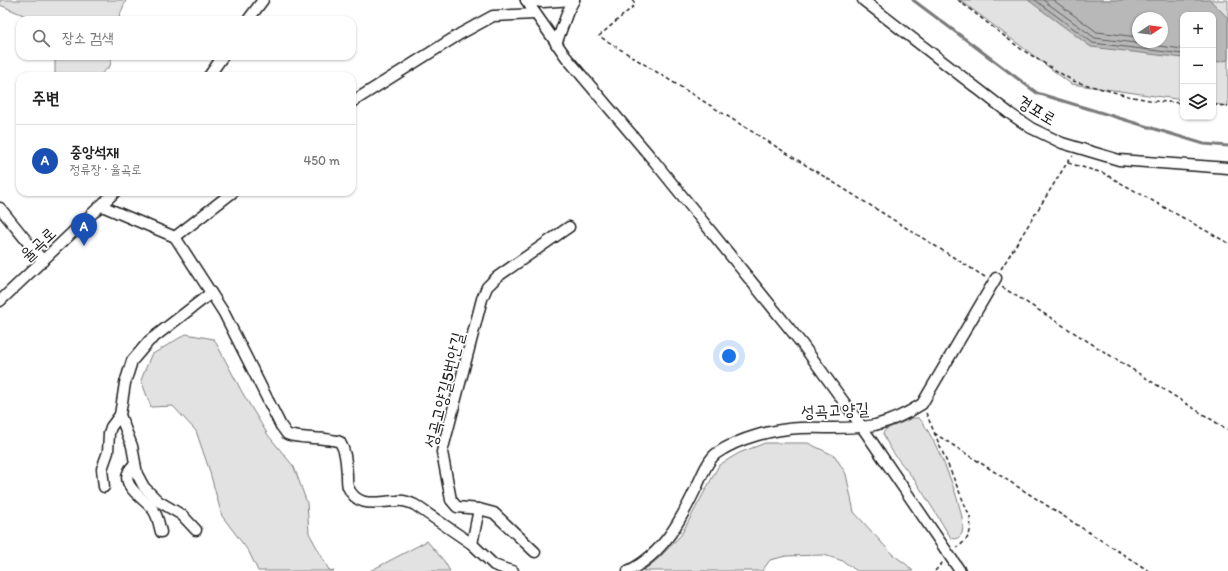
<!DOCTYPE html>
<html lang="ko">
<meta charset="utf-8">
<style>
body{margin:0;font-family:Itim,"Poor Story",sans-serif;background:#f6f6f6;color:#222}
.controls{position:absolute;right:12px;top:12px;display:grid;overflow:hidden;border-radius:8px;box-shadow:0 1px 3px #0004}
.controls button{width:36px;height:36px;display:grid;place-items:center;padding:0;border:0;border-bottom:1px solid #e0e0e0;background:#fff;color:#222;font:20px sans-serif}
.compass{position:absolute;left:1132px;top:12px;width:36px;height:36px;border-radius:50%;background:#fff;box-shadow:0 1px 3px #0004;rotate:77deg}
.you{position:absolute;left:729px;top:356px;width:14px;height:14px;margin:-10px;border:3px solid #fff;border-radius:50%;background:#1a73e8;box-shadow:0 0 0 6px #1a73e833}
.badge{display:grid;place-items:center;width:26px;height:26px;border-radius:50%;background:#0f766e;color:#fff;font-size:13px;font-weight:700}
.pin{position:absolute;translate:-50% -33px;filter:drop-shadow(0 1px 2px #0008)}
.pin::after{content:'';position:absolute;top:21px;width:14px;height:12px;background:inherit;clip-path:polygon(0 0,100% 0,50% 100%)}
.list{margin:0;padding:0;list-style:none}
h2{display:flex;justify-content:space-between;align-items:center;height:52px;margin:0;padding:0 16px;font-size:17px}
h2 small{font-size:13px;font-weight:400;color:#767676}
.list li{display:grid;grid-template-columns:26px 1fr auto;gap:12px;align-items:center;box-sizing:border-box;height:72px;padding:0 16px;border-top:1px solid #e0e0e0}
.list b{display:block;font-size:15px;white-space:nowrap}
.list p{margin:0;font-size:13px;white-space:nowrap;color:#767676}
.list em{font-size:13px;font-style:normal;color:#767676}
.icon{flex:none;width:22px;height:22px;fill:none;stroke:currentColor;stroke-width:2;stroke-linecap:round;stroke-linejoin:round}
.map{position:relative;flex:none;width:1228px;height:571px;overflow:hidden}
.search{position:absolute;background:#fff;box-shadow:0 1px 3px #0004;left:16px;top:16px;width:340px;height:44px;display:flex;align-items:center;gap:10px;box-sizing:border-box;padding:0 14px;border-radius:12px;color:#767676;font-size:15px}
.panel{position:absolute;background:#fff;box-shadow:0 1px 3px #0004;left:16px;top:72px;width:340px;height:124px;border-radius:12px}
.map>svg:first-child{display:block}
</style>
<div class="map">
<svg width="1228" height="571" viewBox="0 0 1228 571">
<rect width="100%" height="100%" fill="#fff"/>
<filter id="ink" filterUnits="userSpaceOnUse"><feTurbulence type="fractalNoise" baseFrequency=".025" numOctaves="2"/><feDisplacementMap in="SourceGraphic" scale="8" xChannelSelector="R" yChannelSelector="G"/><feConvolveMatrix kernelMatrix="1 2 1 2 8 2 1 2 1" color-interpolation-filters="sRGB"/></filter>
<g filter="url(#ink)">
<g fill="#e2e2e2" stroke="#7f7f7f" fill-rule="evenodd">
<polygon points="0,0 126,0 118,20 35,20 0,5"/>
<path d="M 960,0 L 1228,0 L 1228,106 L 1213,104 L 1213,15 L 1183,15 L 1183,100 L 1071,84 ZM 1138,18 L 1162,18 L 1162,42 L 1138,42 Z"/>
<polygon points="55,56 112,56 110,66 99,76 55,76"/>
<polygon points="186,334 214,339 242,392 268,435 294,467 307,503 309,533 329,570 334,571 258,571 249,552 222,516 209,469 196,431 173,406 151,407 141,380 151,355"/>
<path d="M 913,418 L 919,418 C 933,432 969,515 962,533 C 960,537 958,538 955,539 L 951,538 C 939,519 928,500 916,482 C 905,467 889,451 883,433 L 886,429 Z"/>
<polygon points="765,443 808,443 835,456 846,474 854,512 892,554 906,564 913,571 857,571 843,561 824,555 786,556 770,560 762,571 643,571 659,558 681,535 719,465 739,453"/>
<polygon points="427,541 444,561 450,571 370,571"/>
</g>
<path fill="#b8b8b8" stroke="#7a7a7a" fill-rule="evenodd" d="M 1028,0 L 1210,0 L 1228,18 L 1228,60 L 1219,62 L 1213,61 L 1213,15 L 1183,15 L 1183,58 L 1091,47 ZM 1138,18 L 1162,18 L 1162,42 L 1138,42 Z"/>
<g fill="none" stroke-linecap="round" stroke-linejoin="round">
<g stroke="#5a5a5a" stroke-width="1">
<polyline points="1035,0 1093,43 1183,54"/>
<polyline points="1043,0 1095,38 1183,49"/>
<polyline points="1053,0 1097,32 1138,37"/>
</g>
<polyline stroke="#7a7a7a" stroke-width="3" points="913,0 1037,93 1204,144 1228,146"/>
<defs>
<g id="minor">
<polyline points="526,0 566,57 654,161 802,344 862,427 960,571"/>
<polyline points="526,0 543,2 574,0"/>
<polyline points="863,0 1009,113 1031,128 1062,143 1119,160 1228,168"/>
<polyline points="248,20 263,0"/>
<polyline points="556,44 568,11 574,0"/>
<polyline points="209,76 223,56"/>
<polyline points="352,102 460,34 493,16 535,14"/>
<path d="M 102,206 L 175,237 L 224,313 L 281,426 C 283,428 285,432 287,434 C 295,439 328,437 340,442 C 346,452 346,463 347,475 C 347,479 347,484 348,487 C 358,510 379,501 397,501 C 404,500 409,502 415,505 L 472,544 L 494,565 L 508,570 L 513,571"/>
<polyline points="0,208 43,261"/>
<polyline points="175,237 233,192"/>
<polyline points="0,301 115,192"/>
<path d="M 135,464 C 133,466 130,468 129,471 C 120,487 147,500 154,511 C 158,517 159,525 161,532"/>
<polyline points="104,487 102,469 108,452 109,433 111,427 120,415"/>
<polyline points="196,530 182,515 158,501 144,487 137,474 132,446 120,415 125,383 132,361 149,341 211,293"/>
<polyline points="472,544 479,509"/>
<polyline points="535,552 494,513 479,509 457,507 451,500 442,452 482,299 487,287 497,277 569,227"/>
<path d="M 628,571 C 664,554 682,518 698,484 C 702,475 709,458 717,453 C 739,438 774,429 800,428 C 825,427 850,430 875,425 C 892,421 908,413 922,404 L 996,278"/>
</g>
</defs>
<use href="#minor" stroke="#1c1c1c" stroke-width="13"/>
<g stroke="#1c1c1c" stroke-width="1.5" stroke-dasharray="4 3" stroke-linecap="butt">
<polyline points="633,0 635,5 599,36 985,277"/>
<polyline points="958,0 1021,49 1073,81 1128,96 1154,101 1183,103"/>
<polyline points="1213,105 1228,106"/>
<polyline points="1068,163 1103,173 1228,243"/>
<polyline points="1001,269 1070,158 1073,156"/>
<polyline points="1002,287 1228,430"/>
<path d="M 926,413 L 970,517 C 972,534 969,538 957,548"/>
<polyline points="934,433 1149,571"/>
<polyline points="935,571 943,562"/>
</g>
<use href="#minor" stroke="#fff" stroke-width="10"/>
</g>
</g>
<g text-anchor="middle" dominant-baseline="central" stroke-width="3.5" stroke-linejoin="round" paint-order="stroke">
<g font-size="17" fill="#1c1c1c" stroke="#fff">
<text transform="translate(1037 110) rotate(31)">경포로</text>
<text transform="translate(38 244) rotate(-43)">율곡로</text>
<text transform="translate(444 390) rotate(-76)">성곡고양길5번안길</text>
<text transform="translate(835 410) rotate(-3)">성곡고양길</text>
</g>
</g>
</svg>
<div class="controls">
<button>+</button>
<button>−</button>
<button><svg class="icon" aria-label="layers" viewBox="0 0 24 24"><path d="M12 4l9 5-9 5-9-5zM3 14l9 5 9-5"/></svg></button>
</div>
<svg class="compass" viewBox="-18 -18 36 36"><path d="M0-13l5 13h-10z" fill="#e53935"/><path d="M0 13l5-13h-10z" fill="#767676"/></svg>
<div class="you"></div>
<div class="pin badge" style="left:84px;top:246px;background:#1a4fb4">A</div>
<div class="search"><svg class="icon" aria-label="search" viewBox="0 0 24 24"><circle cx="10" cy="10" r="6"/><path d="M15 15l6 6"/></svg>장소 검색</div>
<section class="panel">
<h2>주변<small></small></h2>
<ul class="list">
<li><span class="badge" style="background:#1a4fb4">A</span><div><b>중앙석재</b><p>정류장 · 율곡로</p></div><em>450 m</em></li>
</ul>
</section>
</div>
